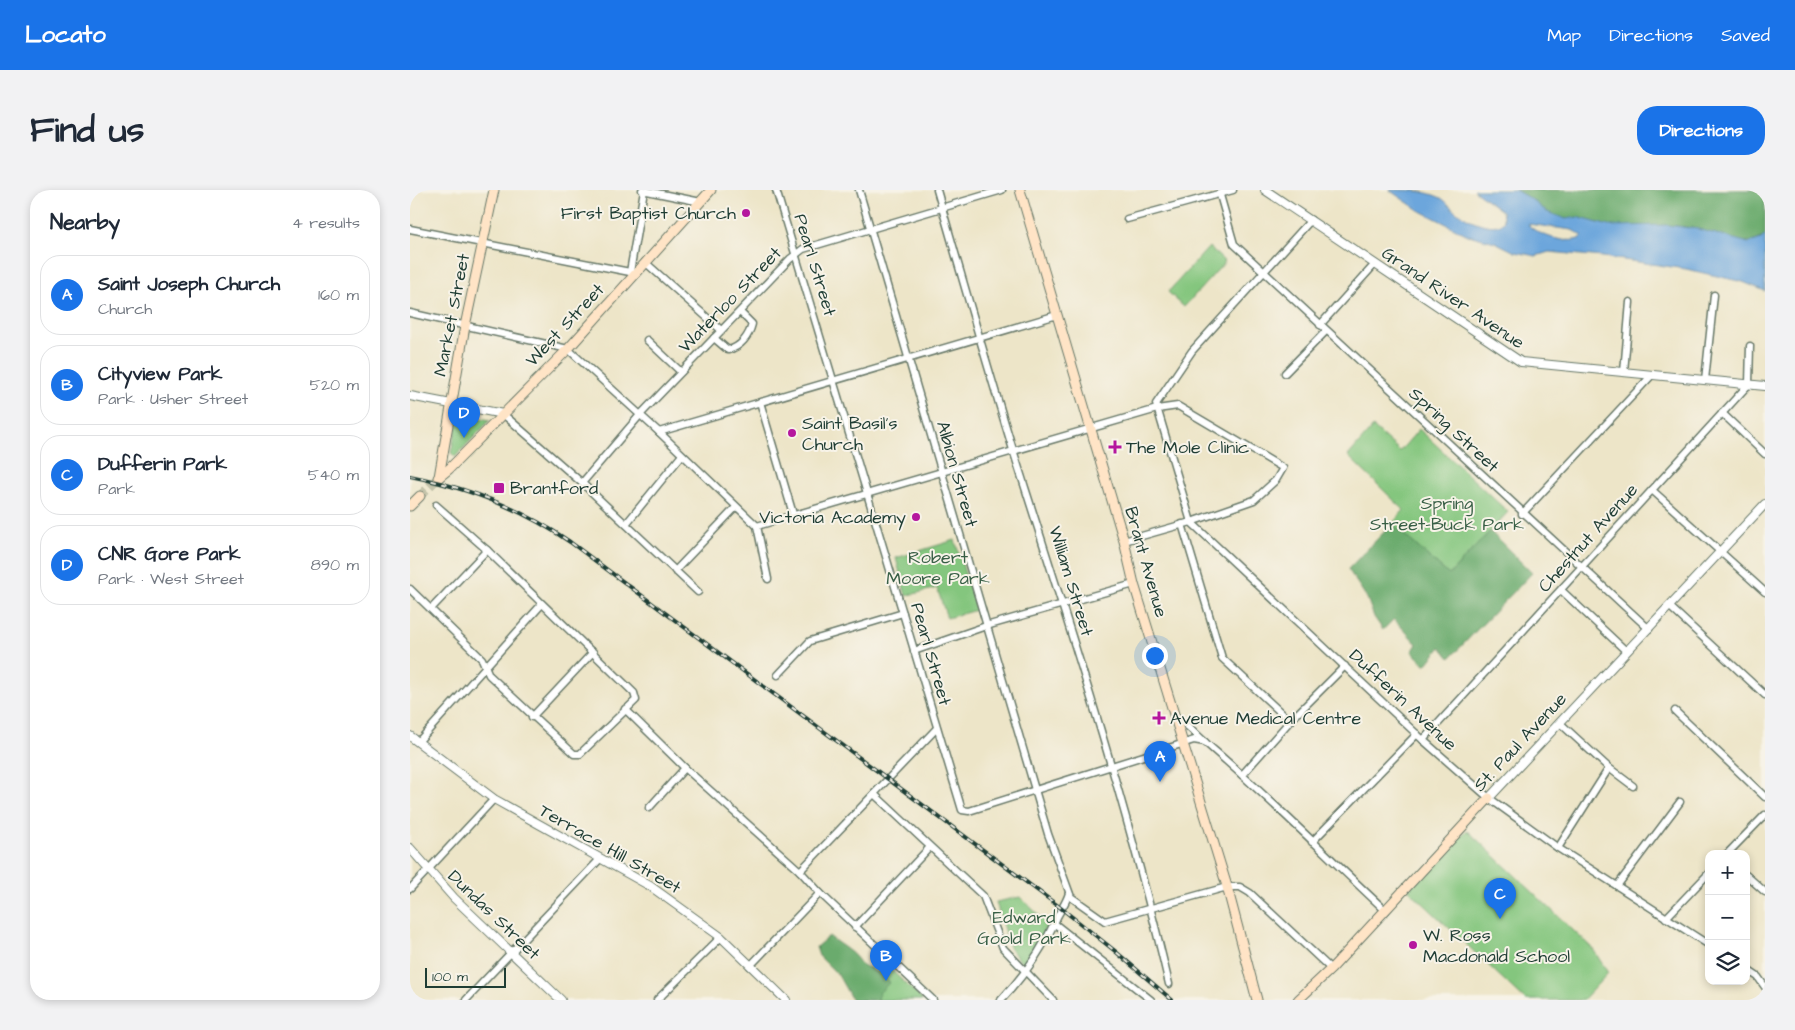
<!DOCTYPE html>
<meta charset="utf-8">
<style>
body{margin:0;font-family:"Architects Daughter",sans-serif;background:#f2f2f3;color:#1f2937}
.controls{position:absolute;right:15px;bottom:15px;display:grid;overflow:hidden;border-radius:10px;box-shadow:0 2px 8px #0003}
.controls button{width:45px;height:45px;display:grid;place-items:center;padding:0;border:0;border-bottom:1px solid #e0e1e3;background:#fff;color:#1f2937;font:25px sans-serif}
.scale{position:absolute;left:15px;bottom:12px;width:81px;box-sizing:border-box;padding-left:5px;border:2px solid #1f3d34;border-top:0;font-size:14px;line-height:18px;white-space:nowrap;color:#1f3d34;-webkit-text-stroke:4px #f7f3e8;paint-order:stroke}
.you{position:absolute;left:744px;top:465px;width:18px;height:18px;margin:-12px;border:4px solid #fff;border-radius:50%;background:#1a73e8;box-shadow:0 0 0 8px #1a73e833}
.badge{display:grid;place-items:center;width:32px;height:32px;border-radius:50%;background:#1a73e8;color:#fff;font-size:16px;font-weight:700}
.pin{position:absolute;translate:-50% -41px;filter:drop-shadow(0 1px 2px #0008)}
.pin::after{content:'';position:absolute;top:26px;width:18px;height:15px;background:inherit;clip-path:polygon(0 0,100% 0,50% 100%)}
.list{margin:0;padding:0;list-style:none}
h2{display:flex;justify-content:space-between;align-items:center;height:65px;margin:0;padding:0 20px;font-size:21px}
h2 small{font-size:16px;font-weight:400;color:#747a83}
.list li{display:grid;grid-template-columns:32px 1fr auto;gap:15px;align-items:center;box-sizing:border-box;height:80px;margin:0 10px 10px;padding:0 10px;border:1px solid #e0e1e3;border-radius:20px}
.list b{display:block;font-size:19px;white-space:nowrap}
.list p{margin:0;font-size:16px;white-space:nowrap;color:#747a83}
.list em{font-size:16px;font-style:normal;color:#747a83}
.icon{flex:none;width:28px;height:28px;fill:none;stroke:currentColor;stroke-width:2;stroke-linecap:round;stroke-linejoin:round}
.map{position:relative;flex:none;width:1355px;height:810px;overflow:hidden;border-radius:20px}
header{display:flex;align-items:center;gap:30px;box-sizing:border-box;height:70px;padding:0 25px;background:#1a73e8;color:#fff}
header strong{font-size:24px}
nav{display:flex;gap:28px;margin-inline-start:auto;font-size:18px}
.intro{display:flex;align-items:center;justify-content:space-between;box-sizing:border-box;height:120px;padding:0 30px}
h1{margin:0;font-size:35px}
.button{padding:12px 22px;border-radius:20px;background:#1a73e8;color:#fff;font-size:18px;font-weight:700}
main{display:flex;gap:30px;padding:0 30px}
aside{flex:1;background:#fff;border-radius:20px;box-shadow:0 2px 8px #0003}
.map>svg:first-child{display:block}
</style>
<header>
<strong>Locato</strong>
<nav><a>Map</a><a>Directions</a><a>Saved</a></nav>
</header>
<div class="intro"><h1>Find us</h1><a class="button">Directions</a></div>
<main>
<aside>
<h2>Nearby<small>4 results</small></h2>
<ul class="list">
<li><span class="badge">A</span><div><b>Saint Joseph Church</b><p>Church</p></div><em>160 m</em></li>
<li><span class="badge">B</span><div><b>Cityview Park</b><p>Park · Usher Street</p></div><em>520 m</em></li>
<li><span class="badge">C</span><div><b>Dufferin Park</b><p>Park</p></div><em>540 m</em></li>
<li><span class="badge">D</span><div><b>CNR Gore Park</b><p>Park · West Street</p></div><em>890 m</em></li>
</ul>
</aside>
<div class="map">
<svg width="1355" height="810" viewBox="0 0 1355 810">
<rect width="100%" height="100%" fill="#f7f3e8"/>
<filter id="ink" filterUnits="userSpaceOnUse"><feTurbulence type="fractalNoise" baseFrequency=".02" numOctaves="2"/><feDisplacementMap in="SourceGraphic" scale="10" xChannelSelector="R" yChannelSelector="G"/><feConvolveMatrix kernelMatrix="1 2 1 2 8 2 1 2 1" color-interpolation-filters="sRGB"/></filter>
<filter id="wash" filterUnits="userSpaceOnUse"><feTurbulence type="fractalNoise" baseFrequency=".0096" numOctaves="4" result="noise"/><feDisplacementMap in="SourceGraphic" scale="20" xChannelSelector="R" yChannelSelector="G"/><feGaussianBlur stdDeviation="1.12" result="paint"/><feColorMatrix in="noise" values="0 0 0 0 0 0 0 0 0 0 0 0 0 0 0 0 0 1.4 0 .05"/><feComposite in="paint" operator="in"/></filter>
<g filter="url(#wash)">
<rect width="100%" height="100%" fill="#ede5c8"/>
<g fill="#84c67e" stroke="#528259">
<polygon points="799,57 815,72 774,117 758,102"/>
<polygon points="49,224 80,230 45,267 41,263"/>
<polygon points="963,237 990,261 1009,239 1098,322 1039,385 982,334 994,320 938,266"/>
<polygon points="545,350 566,420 537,428 527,398 496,406 486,368"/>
<polygon points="1057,640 1183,759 1198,783 1173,810 1115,810 998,699"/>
<polygon points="610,707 638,734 614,776 599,757 586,712"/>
<polygon points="475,774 513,810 441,810"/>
</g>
<g fill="#6bab6d" stroke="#457450">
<path d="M 1105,0 L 1355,0 L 1355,45 C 1338,62 1306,43 1286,39 C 1257,32 1228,39 1199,36 C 1189,34 1179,30 1169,28 C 1164,27 1159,30 1154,29 C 1136,25 1121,9 1105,0 Z"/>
<polygon points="982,334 1039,385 1080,341 1122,383 1040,468 1031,457 1016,475 1002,462 1007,454 984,429 973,440 964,427 957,408 938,379"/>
<path d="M 419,746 C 432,757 444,761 452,776 L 460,778 L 480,792 L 469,803 L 468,810 L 442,810 L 428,785 L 409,766 L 406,757 Z"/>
</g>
<path fill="#6ca6dc" stroke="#467288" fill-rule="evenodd" d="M 979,0 C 996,0 1013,0 1029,7 C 1036,10 1041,18 1047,22 C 1057,29 1082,42 1094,32 L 1092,21 L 1064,0 L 1105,0 L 1121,9 L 1137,22 L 1156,29 L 1167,27 L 1199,36 L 1258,35 L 1288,39 L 1339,53 L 1351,49 L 1355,45 L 1355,101 L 1333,92 L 1276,79 L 1193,67 L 1139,62 L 1126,66 L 1105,62 L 1085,52 L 1058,45 L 1007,19 ZM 1118,34 L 1162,40 L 1173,46 C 1163,57 1125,45 1118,34 Z"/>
</g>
<g filter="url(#ink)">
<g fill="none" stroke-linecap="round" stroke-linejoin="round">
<polyline stroke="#c4c3aa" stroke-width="9" stroke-dasharray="9 4.5" stroke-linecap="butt" points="10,306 28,288"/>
<defs>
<g id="minor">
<polyline points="232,0 291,12"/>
<polyline points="366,0 552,620 559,621 784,550 795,552"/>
<polyline points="449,0 638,644 661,707 695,731 817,697 830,697 840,703 921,779"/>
<path d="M 527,0 C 552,88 577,176 604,263 C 660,439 717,614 759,794"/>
<polyline points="810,5 824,54 1239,439"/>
<polyline points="717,29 823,0"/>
<polyline points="901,30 782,161 746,214 781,332 1013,550 1079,608 1148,658 1299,755"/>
<polyline points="0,39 225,83"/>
<polyline points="235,72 311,140"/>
<polyline points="220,82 234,0"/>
<polyline points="0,123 158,159 249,242 347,336"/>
<polyline points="910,135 965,74"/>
<path d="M 304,148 L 318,160 C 331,157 339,146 342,134 L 330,122"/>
<polyline points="237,150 271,182"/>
<polyline points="1214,182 1220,112"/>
<polyline points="875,183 916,141"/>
<polyline points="1295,190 1304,105"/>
<polyline points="350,212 383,324"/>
<polyline points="1312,223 1355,264"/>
<polyline points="93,224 172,293 288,402"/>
<polyline points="249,242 647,125"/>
<polyline points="172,293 230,225 380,69 393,59 592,0"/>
<polyline points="1242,300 1355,402"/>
<polyline points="1112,324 1241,186"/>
<polyline points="216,334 272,265"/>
<polyline points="772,334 812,468 880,531"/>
<polyline points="347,336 747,219 768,216 873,278 866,290 844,310 781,332 714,351"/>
<polyline points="347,336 358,389"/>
<polyline points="265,381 326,317"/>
<polyline points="0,399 72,469 79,485 164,564 170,564 226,510 224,503 77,360 26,315"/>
<polyline points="1151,400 1216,461"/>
<polyline points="1259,416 1355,505"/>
<polyline points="21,419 77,360"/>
<polyline points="504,461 576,436 724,394"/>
<polyline points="368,485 400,451 493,423"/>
<polyline points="215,519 275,578 390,681 410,703 523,810"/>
<polyline points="1265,521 1355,607"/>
<path d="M 765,526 C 780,537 791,549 805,561 C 864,612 919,668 976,721"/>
<polyline points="122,527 183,462"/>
<polyline points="1150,533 1199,578 1223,596"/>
<polyline points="1013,550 1339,194 1340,156"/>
<polyline points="8,552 132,414"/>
<polyline points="832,585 880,531 935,476"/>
<polyline points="464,604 573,706 593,758 643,810"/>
<polyline points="239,618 275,578"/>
<polyline points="902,652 1007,544"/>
<polyline points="1148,658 1199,578"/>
<polyline points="1317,664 1355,625"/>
<polyline points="390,681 527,538"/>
<polyline points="1336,685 1355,702"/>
<polyline points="1207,696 1270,612"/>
<polyline points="0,699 84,609"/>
<polyline points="1256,728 1299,683"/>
<polyline points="645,734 741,810"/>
<polyline points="445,737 520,657"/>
<polyline points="340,776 410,703"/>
<polyline points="1336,779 1348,787 1355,797"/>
<polyline points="56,810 190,669"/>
<polyline points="247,810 311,747"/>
<path d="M 591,810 C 615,785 633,759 647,727 C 651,719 656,713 659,703"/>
</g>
<g id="tertiary">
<polyline points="855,0 1111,172 1355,196"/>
<polyline points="0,206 93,224"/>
<polyline points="0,546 84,609 240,696 311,747 376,810"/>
<polyline points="1079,608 1355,314"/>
<polyline points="0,658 44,708 151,810"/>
</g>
<g id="secondary">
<polyline points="610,0 714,351 724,394 816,693 847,810"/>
<polyline points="29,287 55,136 84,0"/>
<polyline points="28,288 39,279 158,159 301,0"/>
<polyline points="0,316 10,306"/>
<polyline points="888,810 921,779 1079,608"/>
</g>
</defs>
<use href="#minor" stroke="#677868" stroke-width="9"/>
<use href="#tertiary" stroke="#677868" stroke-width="10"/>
<use href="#secondary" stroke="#677868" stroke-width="11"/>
<use href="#minor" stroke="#fff" stroke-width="6"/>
<use href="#tertiary" stroke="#fff" stroke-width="8"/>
<use href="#secondary" stroke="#ffe4c6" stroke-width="9"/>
<defs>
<path id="rail" d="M 0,286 C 59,298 111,318 160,352 L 647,715 L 705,761 L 762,810"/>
</defs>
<use href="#rail" stroke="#1f3d34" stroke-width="4"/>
<use href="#rail" stroke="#f7f3e8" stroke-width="2" stroke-dasharray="5.5" stroke-linecap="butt"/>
</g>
</g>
<g fill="#b5179e" stroke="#f7f3e8" stroke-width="2">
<circle cx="336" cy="23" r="5"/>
<circle cx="382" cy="243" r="5"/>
<path d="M702.5 249.5h5v5h5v5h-5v5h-5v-5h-5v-5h5z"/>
<rect x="83" y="292" width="12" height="12" rx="2.5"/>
<circle cx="506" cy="327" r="5"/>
<path d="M746.5 520.5h5v5h5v5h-5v5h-5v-5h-5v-5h5z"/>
<circle cx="1003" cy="755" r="5"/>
</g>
<g text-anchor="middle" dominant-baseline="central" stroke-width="4" stroke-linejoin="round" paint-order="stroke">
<g font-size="18" fill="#1f3d34" stroke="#f7f3e8" text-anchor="start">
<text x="326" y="23" text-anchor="end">First Baptist Church</text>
<text x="392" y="233">Saint Basil's<tspan x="392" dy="21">Church</tspan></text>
<text x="716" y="257">The Mole Clinic</text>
<text x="100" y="298">Brantford</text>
<text x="496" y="327" text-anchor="end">Victoria Academy</text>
<text x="760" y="528">Avenue Medical Centre</text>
<text x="1013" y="745">W. Ross<tspan x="1013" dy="21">Macdonald School</tspan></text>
</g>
<g font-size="18" fill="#1f3d34" stroke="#f7f3e8">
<text transform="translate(405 75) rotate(73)">Pearl Street</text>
<text transform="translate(1043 108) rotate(34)">Grand River Avenue</text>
<text transform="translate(320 110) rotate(-46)">Waterloo Street</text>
<text transform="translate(42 125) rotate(-79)">Market Street</text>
<text transform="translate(155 135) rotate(-47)">West Street</text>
<text transform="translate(1044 240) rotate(43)">Spring Street</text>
<text transform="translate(547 284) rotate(74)">Albion Street</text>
<text transform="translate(1178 348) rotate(-48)">Chestnut Avenue</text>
<text transform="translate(736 372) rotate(74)">Brant Avenue</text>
<text transform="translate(661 391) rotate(73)">William Street</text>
<text transform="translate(521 464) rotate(74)">Pearl Street</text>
<text transform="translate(993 510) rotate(43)">Dufferin Avenue</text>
<text transform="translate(1110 552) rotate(-47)">St. Paul Avenue</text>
<text transform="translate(200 659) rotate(30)">Terrace Hill Street</text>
<text transform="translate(84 725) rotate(44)">Dundas Street</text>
</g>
<g font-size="18" fill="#385f46" stroke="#f7f3e8">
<text x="1037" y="313">Spring<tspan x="1037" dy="21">Street-Buck Park</tspan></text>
<text x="528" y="367">Robert<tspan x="528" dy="21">Moore Park</tspan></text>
<text x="614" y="727">Edward<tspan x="614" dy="21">Goold Park</tspan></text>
</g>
</g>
</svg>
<div class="controls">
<button>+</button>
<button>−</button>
<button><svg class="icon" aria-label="layers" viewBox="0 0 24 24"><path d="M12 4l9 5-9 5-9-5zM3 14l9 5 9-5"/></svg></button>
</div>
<div class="scale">100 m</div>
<div class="you"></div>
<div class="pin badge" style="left:750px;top:592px">A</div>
<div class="pin badge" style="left:476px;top:791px">B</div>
<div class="pin badge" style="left:1090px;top:729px">C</div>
<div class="pin badge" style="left:54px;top:248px">D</div>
</div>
</main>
